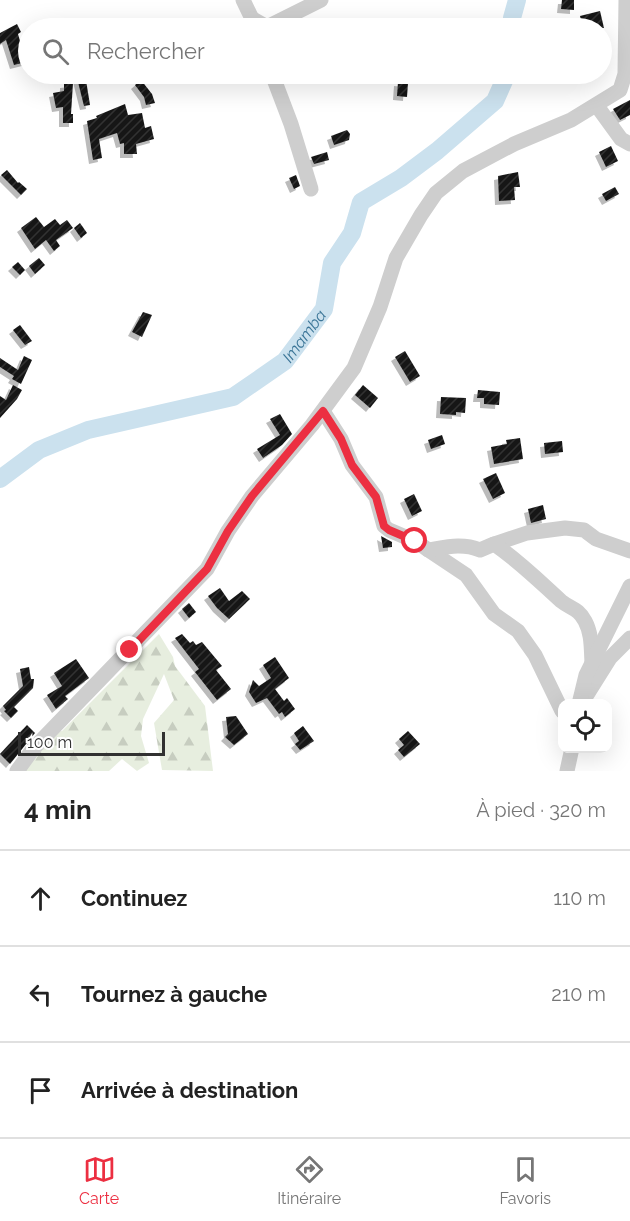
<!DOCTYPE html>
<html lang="fr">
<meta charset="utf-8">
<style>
body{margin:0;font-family:Raleway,sans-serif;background:#f6f6f6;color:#222}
.controls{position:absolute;right:18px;bottom:18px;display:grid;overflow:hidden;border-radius:12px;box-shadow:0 6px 24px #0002}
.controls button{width:54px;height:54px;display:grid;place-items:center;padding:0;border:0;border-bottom:2px solid #e0e0e0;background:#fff;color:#222;font:30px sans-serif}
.scale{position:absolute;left:18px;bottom:15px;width:147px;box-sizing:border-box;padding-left:6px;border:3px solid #313131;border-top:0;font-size:16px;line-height:21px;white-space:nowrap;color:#313131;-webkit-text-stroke:4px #fff;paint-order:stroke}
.stop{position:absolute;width:18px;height:18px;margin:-14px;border:4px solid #ec2f41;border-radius:50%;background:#fff}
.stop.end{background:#ec2f41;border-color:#fff;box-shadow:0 2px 6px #0008}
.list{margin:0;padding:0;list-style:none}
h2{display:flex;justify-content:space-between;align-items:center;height:78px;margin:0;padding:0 24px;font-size:26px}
h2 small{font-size:20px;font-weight:400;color:#767676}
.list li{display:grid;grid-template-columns:39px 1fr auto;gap:18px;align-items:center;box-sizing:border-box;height:96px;padding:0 24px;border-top:2px solid #e0e0e0}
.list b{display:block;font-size:22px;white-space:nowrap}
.list em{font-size:20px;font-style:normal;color:#767676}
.icon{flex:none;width:33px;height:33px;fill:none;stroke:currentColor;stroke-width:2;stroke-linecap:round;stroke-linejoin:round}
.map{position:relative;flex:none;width:630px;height:771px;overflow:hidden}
.search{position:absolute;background:#fff;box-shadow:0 6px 24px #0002;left:18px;right:18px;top:18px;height:66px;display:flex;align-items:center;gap:15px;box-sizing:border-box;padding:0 21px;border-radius:33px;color:#767676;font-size:22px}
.sheet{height:366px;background:#fff}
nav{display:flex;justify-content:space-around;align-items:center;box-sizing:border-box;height:84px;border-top:2px solid #e0e0e0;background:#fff;font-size:16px;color:#767676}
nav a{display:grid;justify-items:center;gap:3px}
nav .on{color:#ec2f41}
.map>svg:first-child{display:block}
</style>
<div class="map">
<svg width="630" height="771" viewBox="0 0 630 771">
<defs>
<pattern id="forest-firs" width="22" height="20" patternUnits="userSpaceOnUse" patternTransform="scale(1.5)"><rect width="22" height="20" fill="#e7eedf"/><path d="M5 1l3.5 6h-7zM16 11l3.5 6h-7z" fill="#c7cdc0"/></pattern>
<pattern id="building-hatch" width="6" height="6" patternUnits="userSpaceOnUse" patternTransform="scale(1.5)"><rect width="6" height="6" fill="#181818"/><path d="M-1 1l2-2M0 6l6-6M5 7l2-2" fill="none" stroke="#313131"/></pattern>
<filter id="shadow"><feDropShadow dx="-4" dy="4" stdDeviation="0" flood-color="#0004"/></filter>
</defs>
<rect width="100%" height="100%" fill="#fff"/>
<polygon fill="url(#forest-firs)" points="159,634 173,657 175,666 205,706 213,771 162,770 154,723 174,700 164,674 143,719 141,736 149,763 137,771 122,759 109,771 11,771 47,733 62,731"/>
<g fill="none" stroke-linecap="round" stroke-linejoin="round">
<g stroke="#cbe1ee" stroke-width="18">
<polyline points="512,28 512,18 517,0"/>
<path id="s1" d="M 0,479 L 39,450 L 88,430 L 233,397 L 285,361 L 324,309 L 332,263 L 352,233 L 361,202 L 401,178 L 437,151 L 495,101 L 507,74"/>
</g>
</g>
<g fill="url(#building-hatch)" filter="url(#shadow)">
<polygon points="562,0 574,0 574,10 561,9"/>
<polygon points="600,11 604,28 583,28 580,16"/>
<polygon points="17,24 21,32 18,34 26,62 14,65 6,40 0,44 0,33"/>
<polygon points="76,74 85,74 90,105 84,106"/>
<polygon points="141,80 152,94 155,103 146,105 144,97 135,85"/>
<polygon points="398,82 408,83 407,97 397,96"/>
<polygon points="73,83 71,114 73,114 73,123 63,123 63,107 56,108 53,93 64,91 64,84"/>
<polygon points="630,100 630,115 620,120 613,109"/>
<polygon points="125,104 128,115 142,113 145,128 151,126 154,139 136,144 137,154 124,154 124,143 120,144 117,133 99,139 102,158 93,160 87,121 97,118 96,116"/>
<polygon points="347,130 350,134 349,140 334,145 331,136"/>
<polygon points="611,146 618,161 606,167 599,152"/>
<polygon points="327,152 329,160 314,164 311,157"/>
<polygon points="7,170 18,183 19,182 27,189 21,195 1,175"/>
<polygon points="518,172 520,187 514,187 515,200 499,201 498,176"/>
<polygon points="296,175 300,186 294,189 289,178"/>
<polygon points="615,187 619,194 606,201 602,194"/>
<polygon points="36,217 44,227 55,219 60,225 67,220 73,228 56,240 60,246 54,251 46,240 35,249 21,228"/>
<polygon points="80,223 87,233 81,238 74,228"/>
<polygon points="39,258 45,265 35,274 29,266"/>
<polygon points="18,262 25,270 20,275 12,267"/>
<polygon points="143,312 152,315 142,337 132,332"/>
<polygon points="20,325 32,341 25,345 13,330"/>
<polygon points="405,351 420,376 410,382 395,357"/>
<polygon points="24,356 32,360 21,384 12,379 14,376 0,367 0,358 18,370"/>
<polygon points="13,385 22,390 17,399 0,418 0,396 6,400"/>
<polygon points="363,385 378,398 370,408 355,395"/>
<polygon points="478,390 500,392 499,405 484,404 484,398 477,398"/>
<polygon points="441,397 466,398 465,413 456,412 456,415 440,414"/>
<polygon points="280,414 292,434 282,445 263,458 257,449 280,435 270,419"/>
<polygon points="442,435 445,444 431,449 428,440"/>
<polygon points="520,438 523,459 494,464 491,447 507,444 506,440"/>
<polygon points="562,441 563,452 545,454 544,443"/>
<polygon points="496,473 505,493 493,499 483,479"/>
<polygon points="414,494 422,511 412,516 404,499"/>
<polygon points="543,505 546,519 531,523 528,509"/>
<polygon points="381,536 392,542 392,547 383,548"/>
<polygon points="220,588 229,601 242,591 250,599 229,619 217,608 208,596"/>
<polygon points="189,603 196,612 189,618 182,609"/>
<polygon points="182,634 190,643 193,641 196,645 202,642 222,666 216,670 231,689 217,700 195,672 199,669 175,638"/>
<polygon points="275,657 289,678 275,689 284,701 287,698 295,709 285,717 282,712 279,714 267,698 256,703 249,692 253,680 259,686 271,678 263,665"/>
<polygon points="76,659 89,678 65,696 68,699 56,709 47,695 62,686 54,673"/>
<polygon points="29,667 31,679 34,679 33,688 14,707 18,711 11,718 4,711 6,710 3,706 23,686 20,669"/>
<polygon points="236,716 248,734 234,745 225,737 228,734 226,717"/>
<polygon points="27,725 35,733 10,764 0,754"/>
<polygon points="303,726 314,741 300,750 295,744 299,741 294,733"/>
<polygon points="408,731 420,744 404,757 398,750 404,745 399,739"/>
</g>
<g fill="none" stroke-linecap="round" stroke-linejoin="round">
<g stroke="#cecece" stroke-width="15">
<polyline points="243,0 256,27"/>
<polyline points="253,19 267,27 321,0"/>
<polyline points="272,74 291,124 311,189"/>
<polyline points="597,106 621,139 630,144"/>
<polyline points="323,411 341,439 352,465 376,497 384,526 389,530 415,541 466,575 494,614 518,631 535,655 562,711"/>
<polyline points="494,544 527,533 565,528 584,530 596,539 630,551"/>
<path d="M 428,550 C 447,547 462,543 480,550 L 494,544 C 519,561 539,581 561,601 C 571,609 578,608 585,621 C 592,634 591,648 592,662"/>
<polyline points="583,701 610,658 630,638"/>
<polyline points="579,704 586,675 630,586"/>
<polyline points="17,771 33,749 207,569 228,531 252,496 312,425 354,368 380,307 396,258 421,215 436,193 463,171 514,144 571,120 620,90 625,74 626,0"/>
<polyline points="567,771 572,748"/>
</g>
</g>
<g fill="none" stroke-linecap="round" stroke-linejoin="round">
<polyline stroke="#ec2f41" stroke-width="8" points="130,650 207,569 228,531 252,496 323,411 341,439 352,465 376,497 384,526 389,530 415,541"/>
</g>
<g text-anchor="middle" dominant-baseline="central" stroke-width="6" stroke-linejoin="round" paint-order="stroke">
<g font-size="16" font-style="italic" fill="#3b7597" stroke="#fff">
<text stroke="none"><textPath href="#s1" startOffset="345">Imamba</textPath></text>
</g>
</g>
</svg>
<div class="controls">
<button><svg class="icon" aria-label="locate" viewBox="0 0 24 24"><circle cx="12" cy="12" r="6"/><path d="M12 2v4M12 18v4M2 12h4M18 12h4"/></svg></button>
</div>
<div class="scale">100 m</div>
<div class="stop" style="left:415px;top:541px"></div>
<div class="stop end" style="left:130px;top:650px"></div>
<div class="search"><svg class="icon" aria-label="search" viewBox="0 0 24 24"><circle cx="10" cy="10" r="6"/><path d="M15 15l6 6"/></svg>Rechercher</div>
</div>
<section class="sheet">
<h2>4 min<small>À pied · 320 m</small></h2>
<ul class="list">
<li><svg class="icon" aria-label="ahead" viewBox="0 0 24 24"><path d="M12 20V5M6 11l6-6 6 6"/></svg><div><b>Continuez</b></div><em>110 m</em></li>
<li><svg class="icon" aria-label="left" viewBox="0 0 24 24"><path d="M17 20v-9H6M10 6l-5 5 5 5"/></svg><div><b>Tournez à gauche</b></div><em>210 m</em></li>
<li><svg class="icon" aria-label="arrive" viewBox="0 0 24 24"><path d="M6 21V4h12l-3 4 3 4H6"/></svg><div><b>Arrivée à destination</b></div></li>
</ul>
</section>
<nav>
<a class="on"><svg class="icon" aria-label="map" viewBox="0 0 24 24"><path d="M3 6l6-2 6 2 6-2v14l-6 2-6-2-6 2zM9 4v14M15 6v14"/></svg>Carte</a>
<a><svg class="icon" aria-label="directions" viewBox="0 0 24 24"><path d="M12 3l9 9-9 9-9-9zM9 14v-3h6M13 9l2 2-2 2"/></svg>Itinéraire</a>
<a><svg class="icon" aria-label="saved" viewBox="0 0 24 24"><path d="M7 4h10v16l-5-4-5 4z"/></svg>Favoris</a>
</nav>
